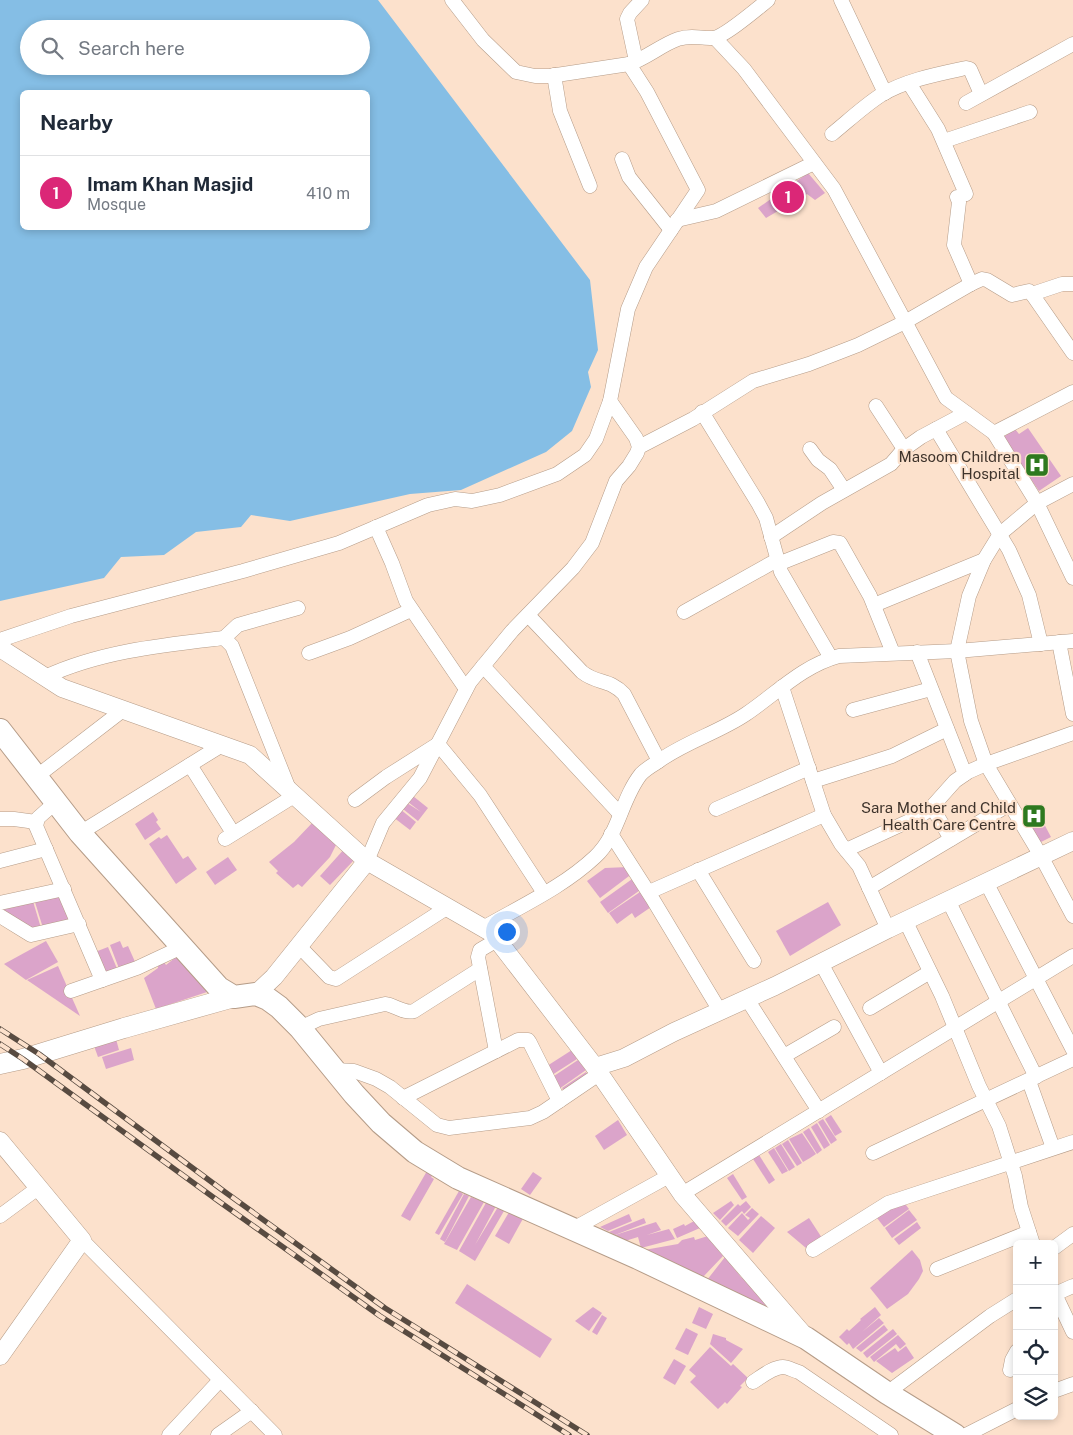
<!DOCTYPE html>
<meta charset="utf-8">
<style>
body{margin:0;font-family:"Public Sans",sans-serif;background:#f2f2f3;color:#1f2937}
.controls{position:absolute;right:15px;bottom:15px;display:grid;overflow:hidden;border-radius:8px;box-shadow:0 2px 8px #0003}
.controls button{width:45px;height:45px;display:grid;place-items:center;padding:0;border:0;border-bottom:1px solid #e0e1e3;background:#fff;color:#1f2937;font:25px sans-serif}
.you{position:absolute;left:506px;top:931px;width:18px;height:18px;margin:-12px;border:4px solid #fff;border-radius:50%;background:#1a73e8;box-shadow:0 0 0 8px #1a73e833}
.badge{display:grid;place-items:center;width:32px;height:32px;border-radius:50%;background:#db2777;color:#fff;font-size:16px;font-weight:700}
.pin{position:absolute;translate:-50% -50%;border:2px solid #fff;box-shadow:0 1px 5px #0006}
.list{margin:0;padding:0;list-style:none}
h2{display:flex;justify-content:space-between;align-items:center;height:65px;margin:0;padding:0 20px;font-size:21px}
h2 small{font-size:16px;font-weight:400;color:#747a83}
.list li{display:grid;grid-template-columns:32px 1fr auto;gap:15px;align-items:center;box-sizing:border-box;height:75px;padding:0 20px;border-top:1px solid #e0e1e3}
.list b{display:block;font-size:19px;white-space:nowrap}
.list p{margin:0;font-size:16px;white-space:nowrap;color:#747a83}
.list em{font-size:16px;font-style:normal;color:#747a83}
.icon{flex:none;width:28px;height:28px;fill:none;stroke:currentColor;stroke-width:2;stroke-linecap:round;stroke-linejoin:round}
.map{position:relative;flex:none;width:1073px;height:1435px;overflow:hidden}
.search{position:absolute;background:#fff;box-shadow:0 2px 8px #0003;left:20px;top:20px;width:350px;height:55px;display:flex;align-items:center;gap:12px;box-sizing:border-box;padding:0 18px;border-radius:28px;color:#747a83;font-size:19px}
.panel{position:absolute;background:#fff;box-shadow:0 2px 8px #0003;left:20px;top:90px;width:350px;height:140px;border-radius:8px}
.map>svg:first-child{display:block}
</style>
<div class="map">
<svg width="1073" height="1435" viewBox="0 0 1073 1435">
<rect width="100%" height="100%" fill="#fce1cc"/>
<path fill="#85bee5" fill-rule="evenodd" d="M 0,0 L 378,0 L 590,280 L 598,350 L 588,372 L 591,387 L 572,431 L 546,452 L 461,490 L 410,494 L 290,521 L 251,515 L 241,527 L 196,532 L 164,555 L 121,557 L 104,578 L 0,601 ZM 29,29 L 361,29 L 361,66 L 29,66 ZM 22,92 L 368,92 L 368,228 L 22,228 Z"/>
<g fill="#dba4ca">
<polygon points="808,173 825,193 815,200 807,194 766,218 758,208"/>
<polygon points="1028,428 1061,476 1039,491 1002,438 1015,429 1019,434"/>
<polygon points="413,796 428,808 418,821 403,809 407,803 421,812 408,802"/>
<polygon points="1035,807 1051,837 1037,844 1021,814"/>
<polygon points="400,809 416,822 410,830 393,817"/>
<polygon points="153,812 158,820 156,822 161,829 145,840 135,824"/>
<polygon points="314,821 338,841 330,857 302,887 298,884 293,888 276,873 278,871 269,862 294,842"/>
<polygon points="167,835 183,859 188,856 197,869 176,884 149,844 159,837 161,839"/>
<polygon points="346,847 357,857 330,885 320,876"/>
<polygon points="228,857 237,870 215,885 206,872"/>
<polygon points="628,867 633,873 600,898 587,881 605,868"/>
<polygon points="635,877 643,888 608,913 600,902"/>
<polygon points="62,890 71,920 43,928 34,899"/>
<polygon points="643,890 654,905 635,918 632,913 617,924 609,913"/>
<polygon points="32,898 41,928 27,932 0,909"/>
<polygon points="828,902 841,925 790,956 776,931"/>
<polygon points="46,941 58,962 26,980 4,964"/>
<polygon points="120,941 123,948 128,946 136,964 120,971 110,945"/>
<polygon points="108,947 118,971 105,976 95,952"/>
<polygon points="181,953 207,992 156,1009 144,978 158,968 158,966 164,962 166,965"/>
<polygon points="58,966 80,1016 27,980"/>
<polygon points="116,1039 119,1050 98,1057 94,1046"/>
<polygon points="131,1048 134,1060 106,1069 102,1057"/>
<polygon points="572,1050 577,1059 552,1075 547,1066"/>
<polygon points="578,1060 586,1070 559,1089 551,1078"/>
<polygon points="586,1072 589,1077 566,1093 562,1088"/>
<polygon points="831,1115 842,1132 835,1136 825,1119"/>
<polygon points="823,1119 837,1140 831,1144 818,1122"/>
<polygon points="618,1120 627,1135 604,1150 595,1136"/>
<polygon points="817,1123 830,1145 824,1149 811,1127"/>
<polygon points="809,1128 822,1150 817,1154 803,1132"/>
<polygon points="802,1133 816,1154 810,1158 804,1147 810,1158 803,1162 789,1139"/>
<polygon points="788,1140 802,1163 797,1166 782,1144"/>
<polygon points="781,1144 795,1167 789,1171 775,1148"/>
<polygon points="774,1148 788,1171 782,1174 768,1152"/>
<polygon points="759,1155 775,1180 769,1184 753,1159"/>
<polygon points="427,1171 433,1175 431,1177 434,1179 410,1221 401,1216"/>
<polygon points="533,1172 542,1178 530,1195 521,1189"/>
<polygon points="733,1174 747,1197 742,1200 727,1178"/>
<polygon points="459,1191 463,1194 439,1235 435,1233"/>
<polygon points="464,1194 469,1196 445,1242 440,1239"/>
<polygon points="471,1197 484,1202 457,1250 444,1244"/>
<polygon points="902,1200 909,1209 884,1227 877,1218"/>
<polygon points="487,1201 496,1206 475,1245 498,1207 504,1211 475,1261 459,1251"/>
<polygon points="731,1201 734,1205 720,1220 713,1213"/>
<polygon points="746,1201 751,1207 744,1214 742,1211 726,1226 721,1221 738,1204 740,1206"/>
<polygon points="512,1207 525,1215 509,1244 495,1236"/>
<polygon points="752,1208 759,1214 738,1236 728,1228 742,1213 748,1220 750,1218 745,1215"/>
<polygon points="909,1210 917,1220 892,1238 885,1228"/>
<polygon points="629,1214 632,1221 608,1231 600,1227"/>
<polygon points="761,1216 775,1228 753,1253 739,1240"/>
<polygon points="644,1218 646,1223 615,1235 609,1232"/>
<polygon points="809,1218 822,1238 806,1248 787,1232"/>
<polygon points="696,1220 700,1228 677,1238 673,1229 684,1224 685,1226"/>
<polygon points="656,1222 661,1230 647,1235 669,1229 675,1239 641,1248 638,1237 625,1241 615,1235"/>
<polygon points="917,1222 921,1228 899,1245 894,1239"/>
<polygon points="708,1236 723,1256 703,1277 644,1250 678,1244 682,1240 694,1237 695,1240"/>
<polygon points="912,1250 920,1260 923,1271 919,1279 908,1294 887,1309 870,1288"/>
<polygon points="725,1257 741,1277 772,1303 766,1310 707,1280"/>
<polygon points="467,1284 552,1339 540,1358 455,1303"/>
<polygon points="593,1307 602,1313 589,1331 575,1321"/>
<polygon points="699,1307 713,1314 706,1329 692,1323"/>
<polygon points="875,1307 881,1315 862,1332 879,1318 884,1323 853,1349 849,1343 847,1345 839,1337 847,1329 849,1331 861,1320 860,1319"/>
<polygon points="602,1315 607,1318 597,1335 592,1332"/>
<polygon points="884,1325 888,1330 861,1352 856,1348"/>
<polygon points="686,1328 698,1334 688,1355 675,1349"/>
<polygon points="893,1329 897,1334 867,1358 863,1353"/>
<polygon points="713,1334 726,1338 726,1340 743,1349 731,1363 710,1344"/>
<polygon points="898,1335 906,1344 900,1349 896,1344 874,1362 870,1357"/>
<polygon points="906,1346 914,1358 892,1373 876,1361 895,1348 898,1352"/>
<polygon points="710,1347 731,1366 733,1364 748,1378 740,1386 742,1387 727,1404 725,1402 718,1409 690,1382 696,1376 689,1370"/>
<polygon points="674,1359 686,1366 675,1385 663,1378"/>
</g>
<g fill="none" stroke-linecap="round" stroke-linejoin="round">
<defs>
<g id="minor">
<polyline points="841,0 885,93"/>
<polyline points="715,38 744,69 834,189 946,398 994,433 1037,503 1000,534 984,560 969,596 957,651 971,721 986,764 1041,856 1073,916"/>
<polyline points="636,61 627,19 630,13 642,0"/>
<path d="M 629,64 C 647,58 661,45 678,39 C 693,34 700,39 713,38 C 724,37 758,8 768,0"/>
<polyline points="554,75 560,111 590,186"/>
<polyline points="909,83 938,129 966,194"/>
<polyline points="966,103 1073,44"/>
<path d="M 832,134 C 848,121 864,106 881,95 C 906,80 938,74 966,68 L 970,69 L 981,94"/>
<polyline points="944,141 1030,112"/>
<polyline points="622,159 629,177 671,230"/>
<polyline points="957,197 959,202 954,245 971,284"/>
<polyline points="677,220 716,211 814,163"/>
<polyline points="1032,294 1062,284 1073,284"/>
<polyline points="876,406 904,449"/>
<polyline points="702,412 758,503 766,518 781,572 831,658"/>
<polyline points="936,429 1009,550 1029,595 1041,644"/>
<polyline points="994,433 1073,392"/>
<polyline points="639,447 693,419 753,381 809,364 858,345 905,322 971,284 982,279 987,280 1012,295 1029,291 1032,294 1073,353"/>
<polyline points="810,449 818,460 830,469 844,490"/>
<polyline points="1073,484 1037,503 1073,578"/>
<polyline points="376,527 392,563 406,601 466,689"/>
<polyline points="771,537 822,503 891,464 904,449 921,437 966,413"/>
<polyline points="778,564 833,542 840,543 870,596 893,653"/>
<polyline points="874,605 984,560"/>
<polyline points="684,612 777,560"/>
<path d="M 528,615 L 582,672 C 597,684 610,679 624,694 L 659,761"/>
<polyline points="224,638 238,625 298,608"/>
<polyline points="0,640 71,616 243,571 339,543 428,505 455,499 472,501 500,495 557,474 585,455 596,439 610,401 628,309 646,267 698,190 647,92 629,64 550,76 535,76 516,72 483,40 452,0"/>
<polyline points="1059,642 1073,714"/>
<polyline points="917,652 965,774"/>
<polyline points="309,653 350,638 411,610"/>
<polyline points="483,666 620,814"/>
<path d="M 45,677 C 101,651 164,645 224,638 L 232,646 L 289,789"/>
<polyline points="782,687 824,815 841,844 859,866 888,929"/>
<polyline points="853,710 931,689"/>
<polyline points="190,765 233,833"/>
<polyline points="36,777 123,710"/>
<polyline points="813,781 892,756 947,729"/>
<polyline points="355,800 386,777 438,744 480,795 544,893"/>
<polyline points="56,802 38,818 36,826 102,980"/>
<polyline points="932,807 951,839"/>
<polyline points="716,809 809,768"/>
<polyline points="0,819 14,819 36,822"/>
<polyline points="80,833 222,745"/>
<polyline points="611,834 652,898 720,1011"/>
<polyline points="225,839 294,796"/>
<polyline points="846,850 920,816 930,809 955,781 968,772 986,764 1073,733"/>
<polyline points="0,861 46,849"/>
<polyline points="367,861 383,823 420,778 470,682 512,631 573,568 592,543 616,481 629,466 637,453 639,447 636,438 610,401"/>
<polyline points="698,870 754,961"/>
<polyline points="986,882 1073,1050"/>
<polyline points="869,888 1010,804"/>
<polyline points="649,892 824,815"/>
<polyline points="948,900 1036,1077"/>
<polyline points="0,903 64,889"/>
<polyline points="0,916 31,935 79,924"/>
<polyline points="905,920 942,996 979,1086 999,1126 1015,1176 1021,1207 1033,1244"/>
<path d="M 483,928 C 521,906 563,887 595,857 C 619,835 621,799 641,774 C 645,770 651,766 656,763 C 684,742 718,733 746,714 C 777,693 802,666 839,656 L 957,651 L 1073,641"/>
<polyline points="299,946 329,977 336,979 448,907"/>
<polyline points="821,963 881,1073"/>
<polyline points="71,991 137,968 182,947"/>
<polyline points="747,999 819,1111"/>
<polyline points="870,1008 930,972"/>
<path d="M 300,1028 L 319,1019 L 385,1004 C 395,1005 404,1014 414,1011 L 480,969"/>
<polyline points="496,1051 478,957 480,950 497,940"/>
<polyline points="784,1056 834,1027"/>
<polyline points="335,1070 354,1071 376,1079 390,1087 437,1125 449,1128 530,1118 543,1112 599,1074"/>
<polyline points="1029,1081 1053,1148"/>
<polyline points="403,1098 518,1040 528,1040 530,1043 559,1101"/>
<polyline points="873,1153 1073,1059"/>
<polyline points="682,1194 1073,956"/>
<polyline points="0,1216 38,1188"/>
<polyline points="573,1229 669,1176"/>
<polyline points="82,1240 275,1435"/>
<polyline points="1054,1248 1073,1234"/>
<polyline points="813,1250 888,1203 1073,1142"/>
<polyline points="937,1269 1029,1232"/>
<polyline points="1054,1292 1073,1332"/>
<polyline points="1055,1294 1073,1286"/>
<polyline points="1010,1370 1012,1360 1017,1351"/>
<path d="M 753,1382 C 761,1377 773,1367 783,1367 C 788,1367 794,1371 799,1372 L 891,1435"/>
<polyline points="1054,1391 1073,1384"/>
<polyline points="887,1393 990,1316 1017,1299"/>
<polyline points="169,1435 220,1380"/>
<polyline points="218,1435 252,1411"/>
<polyline points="966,1435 1017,1409"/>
</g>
<g id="tertiary">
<polyline points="0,648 62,688 250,755 367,861 492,933 595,1067 682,1194 802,1333"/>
<polyline points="256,994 274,977 367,861"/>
<polyline points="595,1067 624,1058 674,1032 775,986 888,929 1073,841"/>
<polyline points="0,1141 82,1240 0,1356"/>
</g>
<polyline id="secondary" points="0,1064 23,1059 124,1028 234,997"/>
<polyline id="primary" points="0,730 80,833 219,988 234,997 256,994 268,999 279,1007 300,1028 354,1094 381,1123 415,1152 458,1178 638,1258 806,1338 887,1393 955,1435"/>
</defs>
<use href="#minor" stroke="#b59c88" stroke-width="15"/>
<use href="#tertiary" stroke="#b59c88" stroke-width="19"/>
<use href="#secondary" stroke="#b59c88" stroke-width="21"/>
<use href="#primary" stroke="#b59c88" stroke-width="24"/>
<use href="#minor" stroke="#fff" stroke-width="14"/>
<use href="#tertiary" stroke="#fff" stroke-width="18"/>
<use href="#secondary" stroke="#fff" stroke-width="20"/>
<use href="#primary" stroke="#fff" stroke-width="22"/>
<defs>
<g id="rail">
<polyline points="0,1029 39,1054 225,1192 385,1308 587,1435"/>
<polyline points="0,1044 23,1059 217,1200 380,1316 569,1435"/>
</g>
</defs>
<use href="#rail" stroke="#584b41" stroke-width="5.5"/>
<use href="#rail" stroke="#fce1cc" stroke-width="4" stroke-dasharray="11" stroke-linecap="butt"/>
</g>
<defs>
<symbol id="hospital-square" viewBox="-11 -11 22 22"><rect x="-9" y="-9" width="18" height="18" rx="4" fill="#2e791f" stroke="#fce1cc"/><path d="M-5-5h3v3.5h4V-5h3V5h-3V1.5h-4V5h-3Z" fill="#fff"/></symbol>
</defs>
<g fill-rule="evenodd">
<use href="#hospital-square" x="1023" y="451" width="28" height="28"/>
<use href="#hospital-square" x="1020" y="802" width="28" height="28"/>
</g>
<g text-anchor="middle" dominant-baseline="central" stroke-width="4.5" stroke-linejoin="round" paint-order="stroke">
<g font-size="15" fill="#3f342c" stroke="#fce1cc" text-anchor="end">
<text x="1020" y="456">Masoom Children<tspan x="1020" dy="17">Hospital</tspan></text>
<text x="1016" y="807">Sara Mother and Child<tspan x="1016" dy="17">Health Care Centre</tspan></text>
</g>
</g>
</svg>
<div class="controls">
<button>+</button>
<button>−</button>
<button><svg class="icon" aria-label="locate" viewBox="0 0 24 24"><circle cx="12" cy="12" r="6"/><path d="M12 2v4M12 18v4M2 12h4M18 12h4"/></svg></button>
<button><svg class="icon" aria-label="layers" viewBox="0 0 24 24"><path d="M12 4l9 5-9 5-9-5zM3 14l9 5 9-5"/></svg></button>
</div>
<div class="you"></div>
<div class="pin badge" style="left:788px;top:197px">1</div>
<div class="search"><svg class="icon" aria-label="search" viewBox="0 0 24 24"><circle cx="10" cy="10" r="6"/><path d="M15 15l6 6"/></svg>Search here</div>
<section class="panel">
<h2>Nearby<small></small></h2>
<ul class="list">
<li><span class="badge">1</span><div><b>Imam Khan Masjid</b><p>Mosque</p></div><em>410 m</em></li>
</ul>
</section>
</div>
